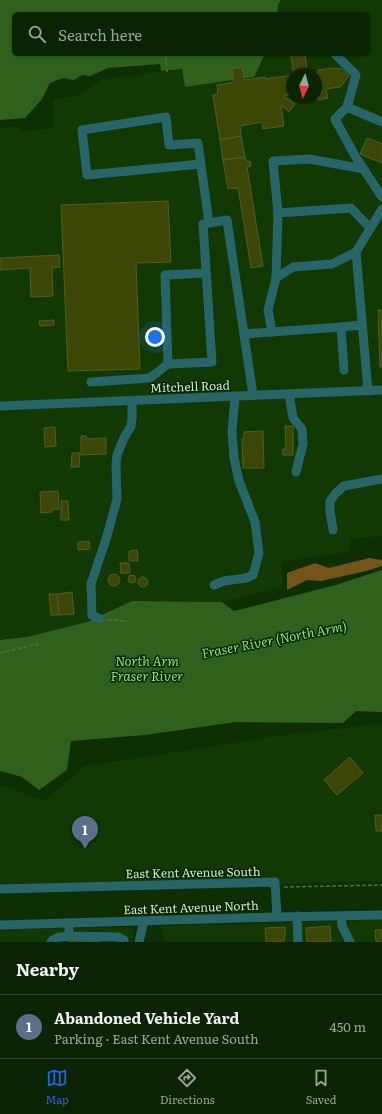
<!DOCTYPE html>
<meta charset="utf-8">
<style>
body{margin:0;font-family:Literata,serif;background:#132b0c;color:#f1f3f6}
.compass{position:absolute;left:286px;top:68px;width:36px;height:36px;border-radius:50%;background:#0a2302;box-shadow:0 1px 3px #0004;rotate:186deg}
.you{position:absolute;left:155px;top:337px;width:14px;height:14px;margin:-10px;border:3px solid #fff;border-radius:50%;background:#1a73e8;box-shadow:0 0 0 6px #1a73e833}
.badge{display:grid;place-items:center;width:26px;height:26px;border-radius:50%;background:#2563eb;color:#fff;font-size:13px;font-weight:700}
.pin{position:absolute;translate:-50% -33px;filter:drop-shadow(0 1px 2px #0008)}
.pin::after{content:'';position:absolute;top:21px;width:14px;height:12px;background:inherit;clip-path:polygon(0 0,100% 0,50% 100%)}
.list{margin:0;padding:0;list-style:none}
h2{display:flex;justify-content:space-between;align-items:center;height:52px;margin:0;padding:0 16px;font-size:17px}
h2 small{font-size:13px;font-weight:400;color:#99a499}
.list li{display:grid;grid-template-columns:26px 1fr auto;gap:12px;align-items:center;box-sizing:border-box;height:64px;padding:0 16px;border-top:1px solid #2a4024}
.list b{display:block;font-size:15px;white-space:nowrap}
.list p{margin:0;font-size:13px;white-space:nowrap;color:#99a499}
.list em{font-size:13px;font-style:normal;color:#99a499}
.icon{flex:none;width:22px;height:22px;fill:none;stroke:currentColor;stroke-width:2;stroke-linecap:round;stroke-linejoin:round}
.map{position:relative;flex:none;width:382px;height:942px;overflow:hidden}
.search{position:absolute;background:#0a2302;box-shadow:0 1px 3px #0004;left:12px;right:12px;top:12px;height:44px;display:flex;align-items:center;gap:10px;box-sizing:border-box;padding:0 14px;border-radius:6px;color:#99a499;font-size:15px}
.sheet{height:116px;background:#0a2302}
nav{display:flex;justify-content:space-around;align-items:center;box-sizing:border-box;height:56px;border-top:1px solid #2a4024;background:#0a2302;font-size:11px;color:#99a499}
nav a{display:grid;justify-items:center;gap:2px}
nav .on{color:#2563eb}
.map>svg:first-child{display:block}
</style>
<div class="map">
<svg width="382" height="942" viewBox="0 0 382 942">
<rect width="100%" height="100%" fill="#0e2f03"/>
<g fill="#123803" fill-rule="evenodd">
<path d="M 281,0 L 382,0 L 382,536 L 351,539 L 349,552 L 282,562 L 283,587 L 222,602 L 132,601 L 87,622 L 26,637 L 0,640 L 0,129 L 16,126 L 23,131 L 54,128 L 53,99 L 76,96 L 101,80 L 182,69 L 185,87 L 254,77 L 265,54 L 368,54 L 368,14 L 277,14 L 278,5 ZM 292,74 L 316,74 L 316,98 L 292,98 Z"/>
<polygon points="382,724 382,881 215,885 0,888 0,785 44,801 85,766 291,734"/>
<polygon points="382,920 382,942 165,942 161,926"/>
<polygon points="128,927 133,929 135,933 133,942 0,942 0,929"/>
</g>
<polygon fill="#745419" points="369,558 382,560 382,566 366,571 321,581 307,580 287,590 287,573 315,563 329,568"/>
<g fill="#2f611d">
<polygon points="0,0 281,0 278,5 277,14 14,14 14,54 265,54 254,77 185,87 182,69 161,71 160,64 108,68 90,76 82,75 74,80 63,78 50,83 42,99 25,118 0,120"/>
<polygon points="382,570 382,712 356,711 343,723 236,722 145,735 71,741 67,770 39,790 22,777 0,771 0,640 26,637 87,622 132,601 222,602 234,611 336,585"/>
</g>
<g fill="#3d4705" stroke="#525c25">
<polygon points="305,54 307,69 293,71 291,56"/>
<polygon points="242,67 244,80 265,77 265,79 292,75 292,94 284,96 295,104 289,112 281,105 284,126 263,129 262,122 240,126 241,136 220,140 213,95 218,94 217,85 234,82 232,69"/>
<polygon points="334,68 342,69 349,76 340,87 326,89 328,98 318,100 316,91 316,74 305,74 318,73 318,70"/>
<polygon points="241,136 245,157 223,160 220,140"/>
<polygon points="367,138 382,144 382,163 360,154"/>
<polygon points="245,157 246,161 250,161 251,166 247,167 263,266 251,268 238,188 228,189 223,160"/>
<polygon points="168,201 171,262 136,263 140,369 68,371 61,205"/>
<polygon points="59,255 60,267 52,268 53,296 31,297 30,268 0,270 0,258"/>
<polygon points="378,310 382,310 382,367 380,367"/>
<polygon points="54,320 54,325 40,326 39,321"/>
<polygon points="285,426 293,426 293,455 283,455 283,449 286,449"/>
<polygon points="55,427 56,446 45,447 44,428"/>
<polygon points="263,431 264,468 243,468 242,439 244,439 244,432"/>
<polygon points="81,436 86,436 87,439 106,438 106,454 81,455"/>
<polygon points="72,453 80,453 79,467 71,467"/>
<polygon points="58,491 59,509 52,509 52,512 41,513 40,492"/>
<polygon points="61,501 68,501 69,520 61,520"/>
<polygon points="89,541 90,549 78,550 78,542"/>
<polygon points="137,550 138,561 129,561 129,551"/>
<polygon points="120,563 129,563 130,573 121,573"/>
<circle cx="114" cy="580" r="6"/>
<circle cx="132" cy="579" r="4"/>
<circle cx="143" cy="582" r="5"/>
<polygon points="72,592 74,614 59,615 57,594"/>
<polygon points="49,594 57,594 59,615 51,615"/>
<polygon points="350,757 363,773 337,795 324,780"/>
<polygon points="375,815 382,815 382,831 376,831"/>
<polygon points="330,926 331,942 307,942 306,928"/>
<polygon points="285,927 285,937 284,937 284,942 266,942 265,928"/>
<polygon points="375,930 382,930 382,942 376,942"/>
<polygon points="68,940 102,942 68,942"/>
</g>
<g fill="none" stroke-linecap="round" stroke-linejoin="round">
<g stroke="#4f6c46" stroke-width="1.5" stroke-dasharray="4 2" stroke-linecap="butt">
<polyline points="166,56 167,72"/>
<polyline points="108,620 127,621"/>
<polyline points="0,653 42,643"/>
<polyline points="284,887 382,885"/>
</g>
<g stroke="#276668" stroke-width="9">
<polyline points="335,54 356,75 347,107"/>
<polyline points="382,122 347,107 335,119 355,156 382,197"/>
<polyline points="201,164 87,175 82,130 166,117 169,145 198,143 209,223"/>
<polyline points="278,213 273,161 309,159 364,169"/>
<polyline points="356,252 382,209"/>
<polyline points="276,278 278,213 351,208 370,228"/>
<polyline points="341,327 362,325"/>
<polyline points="272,332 268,310 276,278 293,267 332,264 356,252 368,391"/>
<polyline points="244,334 341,327 344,370"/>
<polyline points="168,364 165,275 206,273"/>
<polyline points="91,382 150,378 168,364 212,362 203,224 227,220 253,395"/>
<polyline points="289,394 293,418 302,429 303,444 296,472"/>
<polyline points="0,406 382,390"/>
<polyline points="333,530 330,511 330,501 336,493 344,486 382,479"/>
<polyline points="214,585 224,581 246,578 253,575 259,553 255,522 239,481 234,458 232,432 235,396"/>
<polyline points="100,619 92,615 91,584 107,536 117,499 116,464 117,455 124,438 131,426 132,418 132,401"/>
<polyline points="0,889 275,882 277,917"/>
<polyline points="297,916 298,942"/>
<polyline points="341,916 342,926 350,942"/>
<polyline points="69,923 69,936 118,937 124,940 124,942"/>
<polyline points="0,925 277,917 382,915"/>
<path d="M 51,942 C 56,936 63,937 69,936"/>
<polyline points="139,942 144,921"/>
</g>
</g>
<g text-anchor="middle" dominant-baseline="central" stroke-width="3" stroke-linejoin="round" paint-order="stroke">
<g font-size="12" fill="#d2e6cc" stroke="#042500">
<text transform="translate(190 386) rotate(-2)">Mitchell Road</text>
<text transform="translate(193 872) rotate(-1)">East Kent Avenue South</text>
<text transform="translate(191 907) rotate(-2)">East Kent Avenue North</text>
</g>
<g font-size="13" font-style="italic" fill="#8ee473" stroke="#042500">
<text transform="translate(274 639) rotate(-11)">Fraser River (North Arm)</text>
<text x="147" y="660">North Arm<tspan x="147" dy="15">Fraser River</tspan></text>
</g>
</g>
</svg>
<svg class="compass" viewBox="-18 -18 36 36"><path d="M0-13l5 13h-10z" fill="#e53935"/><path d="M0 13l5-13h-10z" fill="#99a499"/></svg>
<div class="you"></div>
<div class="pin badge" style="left:85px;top:849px;background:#5c6f8a">1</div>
<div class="search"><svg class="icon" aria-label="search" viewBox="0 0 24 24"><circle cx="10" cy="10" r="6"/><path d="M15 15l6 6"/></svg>Search here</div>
</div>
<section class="sheet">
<h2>Nearby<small></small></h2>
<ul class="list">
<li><span class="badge" style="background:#5c6f8a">1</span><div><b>Abandoned Vehicle Yard</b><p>Parking · East Kent Avenue South</p></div><em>450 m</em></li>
</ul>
</section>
<nav>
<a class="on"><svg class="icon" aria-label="map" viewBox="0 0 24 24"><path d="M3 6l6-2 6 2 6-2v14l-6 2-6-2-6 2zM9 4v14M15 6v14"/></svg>Map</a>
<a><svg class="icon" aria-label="directions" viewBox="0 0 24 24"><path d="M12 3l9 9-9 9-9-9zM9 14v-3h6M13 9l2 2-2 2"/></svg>Directions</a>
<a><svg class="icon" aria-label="saved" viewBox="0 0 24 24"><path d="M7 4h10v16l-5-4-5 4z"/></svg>Saved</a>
</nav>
